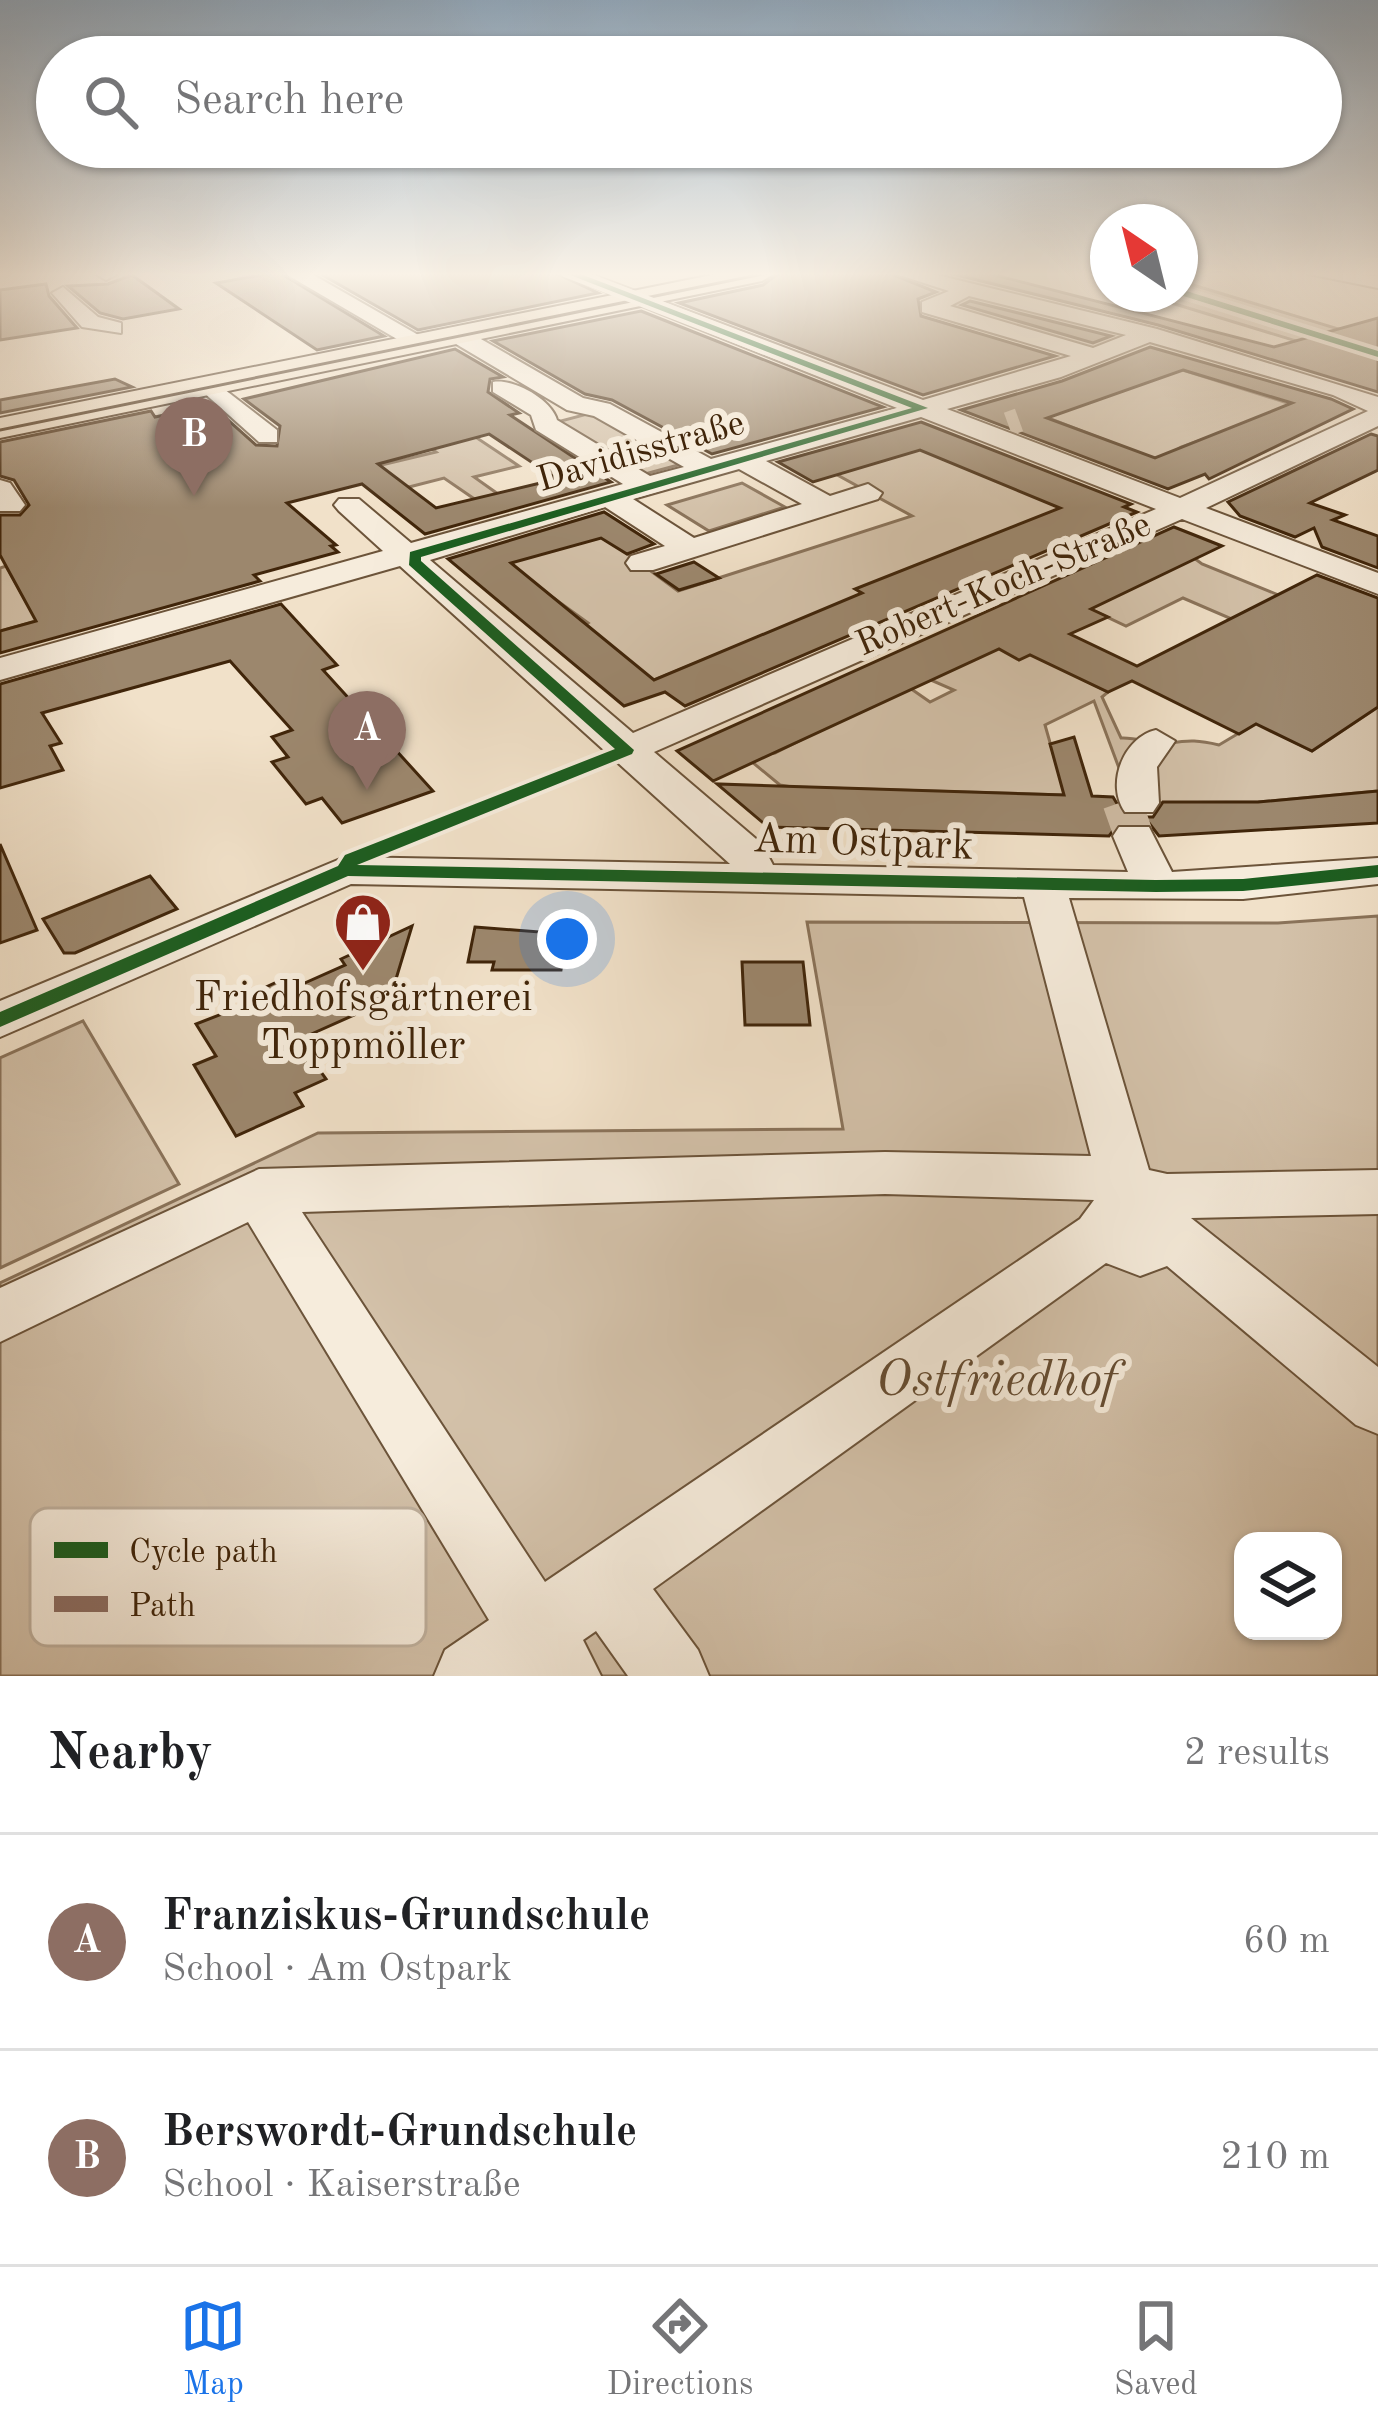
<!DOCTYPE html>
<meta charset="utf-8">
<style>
body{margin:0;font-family:"Old Standard TT",serif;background:#f2f2f2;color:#202124}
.controls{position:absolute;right:36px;bottom:36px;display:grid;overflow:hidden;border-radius:24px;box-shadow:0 3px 9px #0004}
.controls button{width:108px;height:108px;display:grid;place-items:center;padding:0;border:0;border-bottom:3px solid #e0e0e0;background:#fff;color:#202124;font:60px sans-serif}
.compass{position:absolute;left:1090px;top:204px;width:108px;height:108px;border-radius:50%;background:#fff;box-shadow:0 3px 9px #0004;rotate:325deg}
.you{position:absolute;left:567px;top:939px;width:42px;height:42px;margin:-30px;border:9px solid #fff;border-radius:50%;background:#1a73e8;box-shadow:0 0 0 18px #1a73e833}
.badge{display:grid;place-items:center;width:78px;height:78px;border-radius:50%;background:#1a73e8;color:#fff;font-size:39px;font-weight:700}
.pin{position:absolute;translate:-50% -99px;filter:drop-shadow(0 3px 6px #0008)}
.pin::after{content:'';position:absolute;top:63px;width:42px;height:36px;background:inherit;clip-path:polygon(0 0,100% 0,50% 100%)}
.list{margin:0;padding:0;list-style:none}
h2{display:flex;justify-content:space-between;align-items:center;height:156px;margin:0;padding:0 48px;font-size:51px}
h2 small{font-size:39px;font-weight:400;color:#757577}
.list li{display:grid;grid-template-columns:78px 1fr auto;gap:36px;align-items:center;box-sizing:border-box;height:216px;padding:0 48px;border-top:3px solid #e0e0e0}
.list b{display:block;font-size:45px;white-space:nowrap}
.list p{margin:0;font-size:39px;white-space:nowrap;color:#757577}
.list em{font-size:39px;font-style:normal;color:#757577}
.icon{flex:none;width:66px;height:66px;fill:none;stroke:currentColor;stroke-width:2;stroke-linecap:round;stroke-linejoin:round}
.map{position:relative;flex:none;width:1378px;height:1676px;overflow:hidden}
.search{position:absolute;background:#fff;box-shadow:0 3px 9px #0004;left:36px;right:36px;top:36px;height:132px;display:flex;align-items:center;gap:30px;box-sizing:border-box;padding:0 42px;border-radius:66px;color:#757577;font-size:45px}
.sheet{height:588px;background:#fff}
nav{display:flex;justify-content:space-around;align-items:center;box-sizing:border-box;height:168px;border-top:3px solid #e0e0e0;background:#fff;font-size:33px;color:#757577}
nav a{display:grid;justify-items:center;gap:6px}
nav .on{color:#1a73e8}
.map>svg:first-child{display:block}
</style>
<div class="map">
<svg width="1378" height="1676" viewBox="0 0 1378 1676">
<rect width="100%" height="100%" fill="#f1e1c9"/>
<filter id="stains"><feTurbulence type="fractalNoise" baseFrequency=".00167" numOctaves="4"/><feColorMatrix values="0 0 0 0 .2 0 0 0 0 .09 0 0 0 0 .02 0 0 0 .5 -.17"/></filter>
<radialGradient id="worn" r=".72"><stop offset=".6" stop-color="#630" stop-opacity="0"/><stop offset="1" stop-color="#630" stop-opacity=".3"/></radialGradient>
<g fill="#d3c1a9" stroke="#8a735a" stroke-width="3" fill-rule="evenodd">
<polygon points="1180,281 1378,341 1378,366 1142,294 1180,294"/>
<polygon points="974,294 1127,334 1088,351 942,308"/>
<polygon points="1170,366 1297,406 1181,447 1159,461 1025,409"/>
<polygon points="591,413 682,464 645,474 557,422"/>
<polygon points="441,414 519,466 474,477 498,494 476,500 444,478 401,489 373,467 436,452 389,417"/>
<polygon points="909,445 1073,507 857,589 862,593 856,597 652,681 583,626 588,623 505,563 602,535 678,591 912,516 832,472"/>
<polygon points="742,483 785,507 709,531 667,505"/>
<polygon points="1194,558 1202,564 1338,619 1308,652 1183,598 1126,626 1084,606"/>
<polygon points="6,566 37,621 0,631 0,568"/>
<path d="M 997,645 L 1031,654 L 1108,692 L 1102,697 L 1121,738 C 1137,737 1156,745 1170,743 C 1189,740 1199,740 1219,745 L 1256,723 L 1312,751 L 1378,707 L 1378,791 L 1258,802 L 1132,803 L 1094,701 L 1045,725 L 1065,795 L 792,787 L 780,785 L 746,757 L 775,753 L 907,686 L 930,702 L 954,690 L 926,678 Z"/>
<path d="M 1378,916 L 1378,1676 L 0,1676 L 0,1283 L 318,1133 L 843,1129 L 807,922 L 1278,923 ZM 1243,1541 L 1333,1541 L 1333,1631 L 1243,1631 Z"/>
<polygon points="83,1021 179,1184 0,1268 0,1058"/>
</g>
<g fill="#9c876d" stroke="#40250a" stroke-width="3" fill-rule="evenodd">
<polygon points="273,273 280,273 384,336 317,350 216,283"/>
<polygon points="319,273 555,273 598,293 418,330"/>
<polygon points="779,273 889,273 936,292 918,299 921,316 1055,356 923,395 679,303 763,285"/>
<polygon points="949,273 987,273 1274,347 1378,318 1378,392 1158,325"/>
<polygon points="132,275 179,309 123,319 100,313 68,286 108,284"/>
<polygon points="46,284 49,296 77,328 0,340 0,290"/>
<polygon points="970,301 1111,336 1093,343 962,305"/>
<polygon points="641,311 883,407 712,454 612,400 585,394 493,341"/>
<path d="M 1150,347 L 1331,399 L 1353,409 L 1209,479 L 1205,474 L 1168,489 L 961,410 L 1062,381 ZM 1183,370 L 1292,403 L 1155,458 L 1047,418 Z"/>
<path d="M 455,349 L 503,377 L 490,379 L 488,392 L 519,413 L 510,415 L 611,482 L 425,534 L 362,484 L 287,503 L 336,545 L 331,546 L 338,552 L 254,575 L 260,581 L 0,653 L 0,631 L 36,621 L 0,555 L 0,515 L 20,515 L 29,505 L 14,480 L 0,476 L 0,442 L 151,411 L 155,417 L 211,405 L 256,445 L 277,446 L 280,426 L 244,399 ZM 489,434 L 557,479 L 436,508 L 378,464 Z"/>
<polygon points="115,379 132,387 0,413 0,400"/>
<polygon points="921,422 1131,504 1124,507 1137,512 685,706 665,692 624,706 448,559 604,512 654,544 627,554 601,538 511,563 654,680 862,593 855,589 1060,508 920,450 813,482 778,462"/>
<polygon points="1371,434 1378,436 1378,470 1310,503 1345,515 1333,520 1378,536 1378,568 1322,547 1314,528 1295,537 1240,516 1228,502"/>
<polygon points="1174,527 1222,546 1091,609 1108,617 1070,634 1137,666 1317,575 1378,598 1378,707 1312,751 1256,724 1239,734 1132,681 1108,692 1030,655 1019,660 999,649 713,781 677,751"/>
<polygon points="694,562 719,578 679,590 656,574"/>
<polygon points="281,604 337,665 323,670 433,791 342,823 322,798 306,804 272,762 288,757 272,737 292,730 230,661 42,713 61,743 50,746 63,770 0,788 0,684"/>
<polygon points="1074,737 1092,796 1113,797 1125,817 1153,817 1163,802 1258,802 1378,791 1378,823 1159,836 1149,823 1119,823 1109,836 768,827 717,784 1064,795 1050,744"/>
<polygon points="0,844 37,930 0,943"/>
<polygon points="150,876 177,909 75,953 64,953 43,919"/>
<polygon points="412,926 390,999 298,1040 326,1079 295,1093 303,1106 236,1136 194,1065 216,1056 196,1024 258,1000 253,993 281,980 289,990 345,965 341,959"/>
<polygon points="475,927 566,934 561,970 492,970 494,962 468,962"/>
<polygon points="742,962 803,962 810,1025 745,1025"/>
</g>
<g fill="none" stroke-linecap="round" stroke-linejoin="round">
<polyline stroke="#cebba3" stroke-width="24" stroke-dasharray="24 12" stroke-linecap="butt" points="1008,424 1019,420"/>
<polyline stroke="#cebba3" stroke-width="39" stroke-dasharray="39 20" stroke-linecap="butt" points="1122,802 1134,836"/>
<defs>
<g id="minor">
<polygon points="119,273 106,280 96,274 96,273"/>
<polygon points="284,273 310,273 434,344 414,349"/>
<path d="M 559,273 L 588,273 L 923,400 L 1071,356 L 922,312 L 922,302 L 949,291 L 893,273 L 929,273 L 1157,329 L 1378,397 L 1378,426 L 1206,508 L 1378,573 L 1378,594 L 1182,519 L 654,752 L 762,844 L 773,865 L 1128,872 L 1113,836 L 1119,827 L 1149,827 L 1172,872 L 1378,858 L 1378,884 L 1243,899 L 1069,898 L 1149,1170 L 1167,1174 L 1378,1170 L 1378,1214 L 1191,1218 L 1378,1367 L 1378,1434 L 1356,1425 L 1167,1266 L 1140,1276 L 1106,1263 L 653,1589 L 698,1650 L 709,1676 L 628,1676 L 596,1631 L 583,1640 L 601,1676 L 434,1676 L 445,1650 L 489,1620 L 248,1222 L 0,1342 L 0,1288 L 259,1169 L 885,1152 L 1091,1156 L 1024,897 L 351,884 L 0,1037 L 0,1001 L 345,857 L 730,864 L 400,566 L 0,680 L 0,658 L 383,551 L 339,511 L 334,505 L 339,499 L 359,499 L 411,543 L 623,484 L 536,430 L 531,415 L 493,392 L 493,382 C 514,378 552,400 557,420 L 650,476 L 684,467 L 594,416 L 567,410 L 451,341 L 451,331 L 467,331 L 583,398 L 610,404 L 711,459 L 897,408 ZM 969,296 L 1126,335 L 1093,348 L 950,306 ZM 1150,342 L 1333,395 L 1368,411 L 1180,498 L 947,409 L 1061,377 ZM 921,417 L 1156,509 L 633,733 L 430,560 L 605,507 L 665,546 L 631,556 L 626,563 L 631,570 L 653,570 L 878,499 L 882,493 L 868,484 L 830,496 L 766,461 ZM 739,469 L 802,504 L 694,538 L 633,499 ZM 885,1194 L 1094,1200 L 1080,1219 L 545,1582 L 302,1212 Z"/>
<polygon points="1304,273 1378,276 1378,288"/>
<polygon points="63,287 98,317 121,323 121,333 82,327 52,293"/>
<polygon points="211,379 277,430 277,442 259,442 202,391 199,386"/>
<polygon points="0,480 10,483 25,505 20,511 0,511"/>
<path d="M 1156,730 L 1175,741 L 1157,767 L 1159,803 L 1153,812 L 1125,812 C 1105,784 1124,737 1156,730 Z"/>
</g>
<polygon id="major" points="722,273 775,273 762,281 0,438 0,418"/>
</defs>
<use href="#minor" stroke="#6c543a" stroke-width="4"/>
<use href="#major" stroke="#40250a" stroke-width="4"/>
<use href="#minor" fill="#f6ecdc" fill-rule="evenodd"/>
<use href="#major" fill="#f1e1c9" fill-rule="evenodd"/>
<polyline stroke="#40250a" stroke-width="3" points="0,430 768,273"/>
<polyline stroke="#8d6e63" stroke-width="9" stroke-dasharray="16 9" stroke-linecap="butt" points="1101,273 1108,275"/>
<defs>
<g id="cycleway">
<polygon points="565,273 578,273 928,408 421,557 421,561 634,750 632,754 357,865 1156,880 1243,879 1378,865 1378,877 1243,891 1156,892 348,876 0,1027 0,1012 338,866 345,855 615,749 409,565 410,552 912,408"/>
<polygon points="1180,289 1378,351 1378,357 1177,294 1180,294"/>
</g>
</defs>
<use href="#cycleway" stroke="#f6ecdc" stroke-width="8"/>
<use href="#cycleway" fill="#1b5e20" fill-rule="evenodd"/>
</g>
<linearGradient id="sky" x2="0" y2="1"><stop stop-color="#93acc2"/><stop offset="0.54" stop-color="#f9f2e7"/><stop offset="1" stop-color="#f9f2e7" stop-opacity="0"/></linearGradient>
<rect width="1378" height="508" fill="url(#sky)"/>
<defs>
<symbol id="shop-pin" viewBox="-11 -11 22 30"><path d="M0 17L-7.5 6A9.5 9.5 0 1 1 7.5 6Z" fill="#8f2418" stroke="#f6ecdc"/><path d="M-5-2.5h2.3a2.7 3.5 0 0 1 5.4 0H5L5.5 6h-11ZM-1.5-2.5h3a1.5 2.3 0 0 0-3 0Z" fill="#fff"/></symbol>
</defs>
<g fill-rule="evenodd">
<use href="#shop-pin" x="330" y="889" width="66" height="90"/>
</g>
<g text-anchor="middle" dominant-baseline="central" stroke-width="12" stroke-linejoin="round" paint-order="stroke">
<g font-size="36" fill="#40250a" stroke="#f6ecdc">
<text transform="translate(641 453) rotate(-16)">Davidisstraße</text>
<text transform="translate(1004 586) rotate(-23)">Robert-Koch-Straße</text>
</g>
<g font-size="42" fill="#40250a" stroke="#f6ecdc">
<text transform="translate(863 844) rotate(2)">Am Ostpark</text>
</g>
<g font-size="42" fill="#40250a" stroke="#f6ecdc">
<text x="363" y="999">Friedhofsgärtnerei<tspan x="363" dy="48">Toppmöller</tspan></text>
</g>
<g font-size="51" font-style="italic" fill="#654c32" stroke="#f6ecdc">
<text x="997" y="1381">Ostfriedhof</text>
</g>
</g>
<rect x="30" y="1508" width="396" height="138" rx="18" fill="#f6ecdc" stroke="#bfb09d" stroke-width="3"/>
<rect x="54" y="1542" width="54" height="16" fill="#1b5e20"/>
<rect x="54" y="1596" width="54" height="16" fill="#8d6e63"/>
<g font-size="33" fill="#40250a">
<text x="129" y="1562">Cycle path</text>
<text x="129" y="1616">Path</text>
</g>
<rect width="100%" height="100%" filter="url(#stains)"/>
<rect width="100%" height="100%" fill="url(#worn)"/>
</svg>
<div class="controls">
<button><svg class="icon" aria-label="layers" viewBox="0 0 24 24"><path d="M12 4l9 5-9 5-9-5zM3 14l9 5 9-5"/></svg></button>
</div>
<svg class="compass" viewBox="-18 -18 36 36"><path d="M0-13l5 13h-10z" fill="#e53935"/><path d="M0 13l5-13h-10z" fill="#757577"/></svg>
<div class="you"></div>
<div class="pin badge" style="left:367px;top:790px;background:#8d6e63">A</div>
<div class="pin badge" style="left:194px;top:496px;background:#8d6e63">B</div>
<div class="search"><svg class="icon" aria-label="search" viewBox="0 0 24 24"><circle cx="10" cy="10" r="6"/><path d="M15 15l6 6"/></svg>Search here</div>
</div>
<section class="sheet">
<h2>Nearby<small>2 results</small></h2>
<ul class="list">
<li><span class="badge" style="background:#8d6e63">A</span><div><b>Franziskus-Grundschule</b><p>School · Am Ostpark</p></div><em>60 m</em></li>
<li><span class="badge" style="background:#8d6e63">B</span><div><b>Berswordt-Grundschule</b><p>School · Kaiserstraße</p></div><em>210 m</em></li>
</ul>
</section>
<nav>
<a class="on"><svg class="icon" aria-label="map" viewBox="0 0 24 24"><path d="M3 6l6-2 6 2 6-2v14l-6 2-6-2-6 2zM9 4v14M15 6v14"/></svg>Map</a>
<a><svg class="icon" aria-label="directions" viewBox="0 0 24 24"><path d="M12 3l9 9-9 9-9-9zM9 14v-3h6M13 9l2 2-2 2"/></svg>Directions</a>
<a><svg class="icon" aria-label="saved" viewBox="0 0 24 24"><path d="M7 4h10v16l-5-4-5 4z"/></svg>Saved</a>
</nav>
